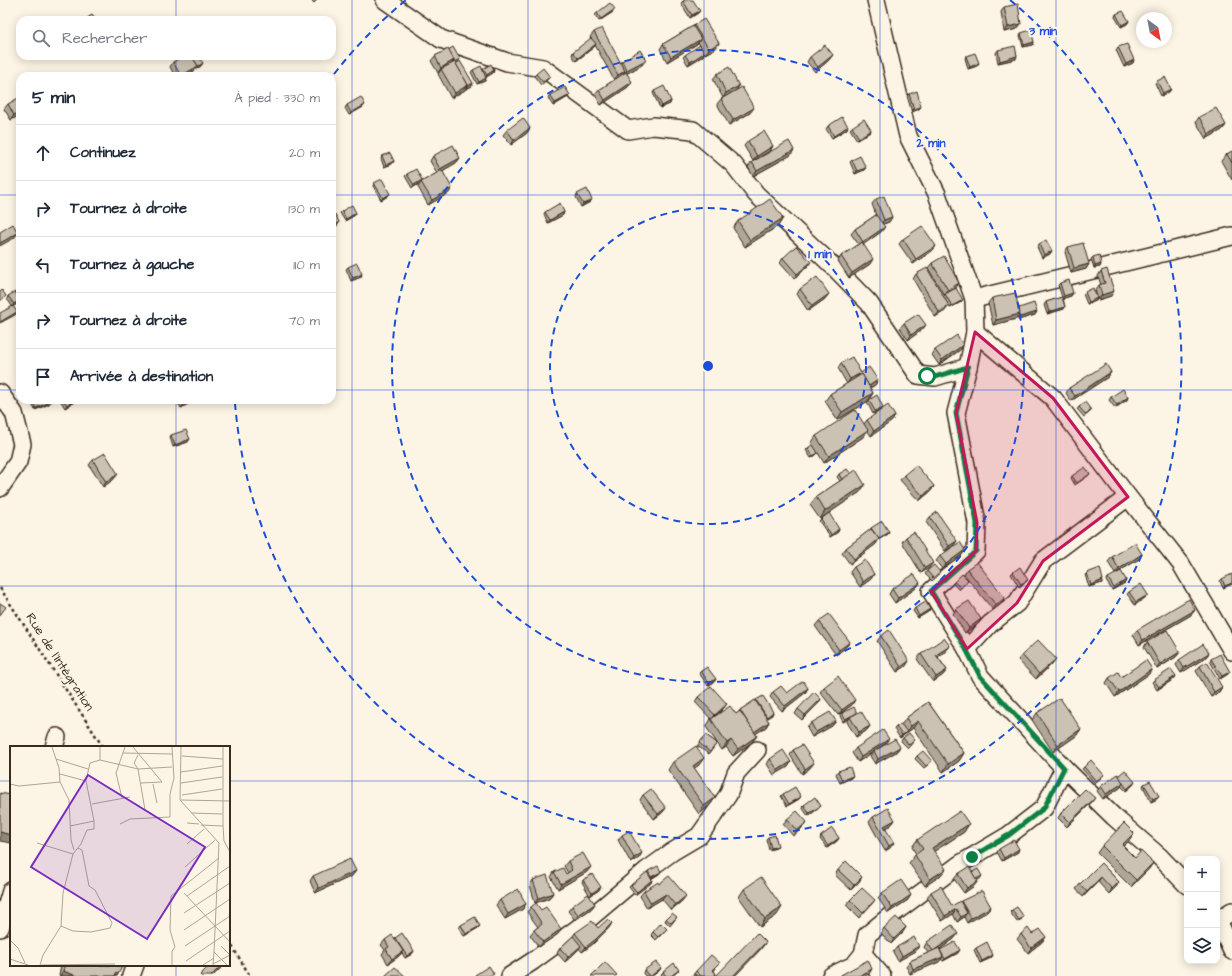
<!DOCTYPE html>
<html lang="fr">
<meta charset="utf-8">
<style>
body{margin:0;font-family:"Architects Daughter",sans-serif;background:#f2f2f3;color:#1f2937}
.controls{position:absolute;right:12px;bottom:12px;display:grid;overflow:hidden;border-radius:8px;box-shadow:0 2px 10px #0003}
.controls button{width:36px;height:36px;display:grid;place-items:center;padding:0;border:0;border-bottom:1px solid #e0e1e3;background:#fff;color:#1f2937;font:20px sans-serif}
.compass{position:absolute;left:1136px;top:12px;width:36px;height:36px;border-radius:50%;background:#fff;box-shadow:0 2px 10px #0003;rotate:148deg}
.stop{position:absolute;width:12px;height:12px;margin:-9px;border:3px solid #0b8043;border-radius:50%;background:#fff}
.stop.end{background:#0b8043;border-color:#fff;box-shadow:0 1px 4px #0008}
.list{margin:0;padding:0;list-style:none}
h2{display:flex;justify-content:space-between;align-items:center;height:52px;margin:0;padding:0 16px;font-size:17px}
h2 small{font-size:13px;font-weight:400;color:#747a83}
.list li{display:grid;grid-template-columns:26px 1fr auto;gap:12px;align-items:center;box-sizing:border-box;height:56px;padding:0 16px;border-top:1px solid #e0e1e3}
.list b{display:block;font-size:15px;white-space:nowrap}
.list em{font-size:13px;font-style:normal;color:#747a83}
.icon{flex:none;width:22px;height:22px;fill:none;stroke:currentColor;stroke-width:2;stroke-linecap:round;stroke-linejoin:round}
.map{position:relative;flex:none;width:1232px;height:976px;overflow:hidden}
.search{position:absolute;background:#fff;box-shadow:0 2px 10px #0003;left:16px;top:16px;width:320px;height:44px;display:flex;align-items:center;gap:10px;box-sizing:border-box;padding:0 14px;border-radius:12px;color:#747a83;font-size:15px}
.panel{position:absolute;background:#fff;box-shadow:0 2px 10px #0003;left:16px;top:72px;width:320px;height:332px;border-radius:12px}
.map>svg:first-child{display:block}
</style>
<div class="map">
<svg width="1232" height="976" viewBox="0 0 1232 976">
<rect width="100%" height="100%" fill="#fcf5e5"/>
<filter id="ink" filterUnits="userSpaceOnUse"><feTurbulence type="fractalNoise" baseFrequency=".025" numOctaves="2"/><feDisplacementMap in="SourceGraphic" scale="8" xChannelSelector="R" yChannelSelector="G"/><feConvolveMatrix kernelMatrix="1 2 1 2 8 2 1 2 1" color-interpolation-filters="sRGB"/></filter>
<g filter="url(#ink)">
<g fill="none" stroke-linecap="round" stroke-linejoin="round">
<defs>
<g id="minor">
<polyline points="385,0 441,39 507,62 543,68 628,130 653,126 693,130 734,165 756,194 834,267 869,303 918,375 935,377 968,367"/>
<polyline points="876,0 908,136 937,194 974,299 975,332 968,367 956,413 977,523 976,551 931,591 967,649"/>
<polyline points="974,299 1232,236"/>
<polyline points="975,332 1053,398 1128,497 1181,564 1232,651"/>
<polyline points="0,393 14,413 22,444 18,462 0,488"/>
<polyline points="1128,497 1043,561 1017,603 990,624 967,649 980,676 1064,768 1114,817 1159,856 1187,885"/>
<polyline points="54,747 57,737"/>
<polyline points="1217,918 1232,951"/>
<polyline points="1218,920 1232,911"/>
<polyline points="0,928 11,891"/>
<polyline points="863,954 882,976"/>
<polyline points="131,976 135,965"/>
<polyline points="510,976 533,961 578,928 647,870 672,852 699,836 728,795 736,773 757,750"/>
<polyline points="831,976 854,965 863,954 867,935 890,916 960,864 1009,835 1044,808 1064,768"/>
</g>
</defs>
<use href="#minor" stroke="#3b2a1e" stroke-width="20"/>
<g stroke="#3b2a1e" stroke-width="2.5" stroke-dasharray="3 3" stroke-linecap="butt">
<polyline points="0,588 103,747"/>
<polyline points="229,941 250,976"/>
</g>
<use href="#minor" stroke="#fcf5e5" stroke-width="17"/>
</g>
<g fill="#afa79a" stroke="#3b2a1e">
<polygon points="311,0 317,0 314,3"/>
<polygon points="683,1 698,13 690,18 681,3"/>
<polygon points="1004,7 1017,29 1004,32 1001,12"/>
<polygon points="613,12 599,21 595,15 597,13"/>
<polygon points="1116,14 1129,21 1127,24 1121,27 1115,17"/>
<polygon points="694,25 719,43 716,48 705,54 698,42 697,44 667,62 660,49 663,44 693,26"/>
<polygon points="1142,25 1142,33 1140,28"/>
<polygon points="594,32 621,63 622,61 642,65 626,74 632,82 628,87 601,105 595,95 599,90 614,80 595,45 594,47 576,61 572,55 573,52 592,40 590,37"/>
<polygon points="1021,33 1034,42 1033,45 1023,47 1020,35"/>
<polygon points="1146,42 1155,42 1147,45"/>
<polygon points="1118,47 1133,63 1124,67 1116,50"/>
<polygon points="448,50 460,59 458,62 456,63 472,86 466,89 466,88 465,90 451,98 438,74 440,71 438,73 431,61 435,56"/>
<polygon points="998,50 1016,59 998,63 996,53"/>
<polygon points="704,53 703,56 688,65 683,57 685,55"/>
<polygon points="966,56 977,66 968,69 965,58"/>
<polygon points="810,57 829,60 815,72 807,62"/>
<polygon points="185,58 201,66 196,69 194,71 186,76 175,76 170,67 173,62"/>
<polygon points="473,70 494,70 493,73 486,77 486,78 485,81 477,84 471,72"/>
<polygon points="536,74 550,77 548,79 541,85 534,76"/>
<polygon points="717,74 739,86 736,90 750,113 729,125 717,104 721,99 731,94 723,98 713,79"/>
<polygon points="1157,81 1171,89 1169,92 1161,96 1155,83"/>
<polygon points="654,91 671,101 670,104 660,108 653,93"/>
<polygon points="909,94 921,107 919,109 912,112 907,96"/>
<polygon points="550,95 568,97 553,106 548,98"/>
<polygon points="8,104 20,115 11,120 4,109"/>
<polygon points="347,105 363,107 349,115 345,108"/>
<polygon points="1199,117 1226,125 1222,130 1206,139 1196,122"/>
<polygon points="828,126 847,129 832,138 826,129"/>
<polygon points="852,127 871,130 870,132 857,140 850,129"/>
<polygon points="530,128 527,133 511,145 503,135 507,130"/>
<polygon points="748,141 773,146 770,151 791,155 753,176 748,167 752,162 753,161 744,146"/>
<polygon points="1232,151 1232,180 1221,161 1227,154"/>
<polygon points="382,156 394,161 392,164 384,167 381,159"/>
<polygon points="433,156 460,158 456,163 442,171 449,193 428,205 418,187 421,182 437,173 430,161"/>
<polygon points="852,160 864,170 855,174 850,162"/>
<polygon points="407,174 422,180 421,183 412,188 405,176"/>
<polygon points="374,183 390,194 388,196 381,200 373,186"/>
<polygon points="577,194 590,202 581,207 576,197"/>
<polygon points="876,199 892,217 889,222 883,224 881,232 863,244 870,264 849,278 838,261 841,256 859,245 851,234 855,229 876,215 872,204"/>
<polygon points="342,211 356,213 355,215 345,221 340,213"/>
<polygon points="545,212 564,212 563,215 548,223 544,214"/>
<polygon points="783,218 778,226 745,247 733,228 738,221"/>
<polygon points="903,239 936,246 932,251 913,264 899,244"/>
<polygon points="1039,244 1050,254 1042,258 1037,247"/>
<polygon points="1068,247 1089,264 1086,269 1071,273 1065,252"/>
<polygon points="1093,257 1101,264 1100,267 1094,268 1091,259"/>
<polygon points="783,258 807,267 794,279 780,263"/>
<polygon points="932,263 956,288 961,302 950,308 946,301 945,311 935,317 913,279 916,274 943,297 945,295 944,295 928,268"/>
<polygon points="348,267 361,277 351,281 346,269"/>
<polygon points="1101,271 1111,296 1098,300 1095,290 1099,285 1101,285 1098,276"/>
<polygon points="1060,283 1073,293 1071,296 1063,298 1065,307 1064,309 1047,314 1044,305 1046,302 1062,297 1058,285"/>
<polygon points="800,289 825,299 808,311 797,294"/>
<polygon points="1085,292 1097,298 1096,301 1087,304 1083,294"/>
<polygon points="8,296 19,303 13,306 15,315 12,306 7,299"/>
<polygon points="992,298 1019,308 1035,315 1018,320 1018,318 1016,319 993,325 988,303"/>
<polygon points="904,323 922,330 908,340 900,328"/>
<polygon points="935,350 960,350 939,365 932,355"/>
<polygon points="841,363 878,380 875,385 870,388 873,393 868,401 837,420 825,401 830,394 847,384 838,368"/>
<polygon points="1111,372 1108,377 1071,401 1066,393 1069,388"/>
<polygon points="1111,397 1128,397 1127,400 1115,408 1109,400"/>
<polygon points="30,400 50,400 49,404 35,410"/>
<polygon points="60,400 75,400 74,402 65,408"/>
<polygon points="176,400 195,400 181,408"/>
<polygon points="869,400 882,409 873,414 867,402"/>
<polygon points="1079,407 1090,412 1084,417 1077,409"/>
<polygon points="895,416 892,421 871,436 867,430 863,437 824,463 818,453 816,455 811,458 806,450 808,448 812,445 811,444 816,436 864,424 867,420"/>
<polygon points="171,435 188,442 173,447 170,437"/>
<polygon points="93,460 114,479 103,487 89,465"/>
<polygon points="839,474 851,474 860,492 820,519 810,505 816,497 840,481 837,477"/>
<polygon points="1090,474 1088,476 1075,485 1071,478 1072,476"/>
<polygon points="904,475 934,486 931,491 919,501 900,480"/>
<polygon points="930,517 957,541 953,546 945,551 926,522"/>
<polygon points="821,519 839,529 838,532 830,537 819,521"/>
<polygon points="871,528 889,532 888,534 878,540 876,544 850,564 842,553 846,548 870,530"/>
<polygon points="906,537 929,568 921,573 902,542"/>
<polygon points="965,550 962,555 942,569 936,561 940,556"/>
<polygon points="1142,554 1139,559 1115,574 1108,562 1112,557"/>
<polygon points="854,567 874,574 871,579 860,587 850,572"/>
<polygon points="967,569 1002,603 993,610 964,574"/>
<polygon points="927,571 939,575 932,581 925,574"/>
<polygon points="1013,572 1028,580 1026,582 1019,587 1011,574"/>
<polygon points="1087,573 1102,583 1089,587 1085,575"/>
<polygon points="1108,578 1126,580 1125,583 1112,590 1106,581"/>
<polygon points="1222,579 1232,584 1223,588 1220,581"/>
<polygon points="968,580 959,590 953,584 954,582"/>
<polygon points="920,583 916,588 895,603 889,594 892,589"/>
<polygon points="1129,592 1148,595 1146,597 1135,605 1127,594"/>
<polygon points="915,608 930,609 928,612 918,618 913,611"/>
<polygon points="956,609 981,619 978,624 965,633 953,614"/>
<polygon points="1195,610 1191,615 1139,645 1133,635 1137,630"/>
<polygon points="819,621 850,642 846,647 836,655 815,626"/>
<polygon points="881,636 906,666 897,672 877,641"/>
<polygon points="1147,642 1180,652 1176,657 1157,669 1144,647"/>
<polygon points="950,646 946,651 938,657 947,670 943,675 933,682 917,659 921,654"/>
<polygon points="1209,653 1205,658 1181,673 1176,665 1179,660"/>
<polygon points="1022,655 1052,664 1036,679 1018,660"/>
<polygon points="1211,659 1230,672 1228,674 1220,679 1210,661"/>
<polygon points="1200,666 1222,687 1219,692 1211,697 1196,671"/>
<polygon points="701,671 716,679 714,682 708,686 699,673"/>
<polygon points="1149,674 1115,697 1106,683 1109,678"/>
<polygon points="1176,676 1174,679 1157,690 1152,682 1154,680"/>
<polygon points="824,687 852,705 838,715 820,692"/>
<polygon points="808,688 805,693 782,711 770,697 773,692 787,693"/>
<polygon points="698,697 723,709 714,717 736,714 738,713 740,710 756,700 773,712 772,715 766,718 769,722 766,727 755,734 757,736 751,743 733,756 726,747 722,750 706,727 711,719 695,702"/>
<polygon points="821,699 818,704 802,720 795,714 798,709"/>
<polygon points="928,702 964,753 959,761 943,772 913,728 900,738 894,729 896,727 902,724 906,718"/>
<polygon points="842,713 857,713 870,726 866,731 856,737 847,722 849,719 843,722 840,716"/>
<polygon points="1037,713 1081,729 1076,736 1053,752 1032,720"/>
<polygon points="836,721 832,726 812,737 807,728 811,723"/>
<polygon points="706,735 717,743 709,754 697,746"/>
<polygon points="903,738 915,740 908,748 901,741"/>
<polygon points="885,744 874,751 900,747 896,752 875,764 870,756 874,751 858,762 852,753 856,748"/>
<polygon points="793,750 810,768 802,774 790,755"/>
<polygon points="917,756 932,761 930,763 924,768 915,759"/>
<polygon points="770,759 791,762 788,767 774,775 767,764"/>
<polygon points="673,762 699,765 694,768 715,798 710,805 699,814 668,770"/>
<polygon points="1084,767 1102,777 1095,783 1082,769"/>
<polygon points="838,771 853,776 851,778 840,783 836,774"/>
<polygon points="1118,776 1133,785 1126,791 1121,786 1120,788 1103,799 1097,791 1101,786"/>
<polygon points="1144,784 1159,796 1157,799 1151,802 1143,786"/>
<polygon points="783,794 799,799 787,806 781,796"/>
<polygon points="643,795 666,808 662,813 654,819 640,800"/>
<polygon points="1091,803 1067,827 1058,818 1061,813"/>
<polygon points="804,805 819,808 808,816 802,807"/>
<polygon points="873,817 895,820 891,825 885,829 890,848 885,851 869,822"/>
<polygon points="787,819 807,822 803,827 793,836 783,824"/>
<polygon points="969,824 964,832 934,851 940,876 925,886 909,863 915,855 916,854 912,847 917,840"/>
<polygon points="622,835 639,858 631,863 618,840"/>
<polygon points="821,836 839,838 837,841 827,848 820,839"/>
<polygon points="768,837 776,848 769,850 766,839"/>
<polygon points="1129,841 1123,846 1135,858 1153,863 1148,870 1131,887 1097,853 1102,846"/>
<polygon points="999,849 1018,852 1002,861 997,852"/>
<polygon points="568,861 587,872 558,889 551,877 554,872 566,874 568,873 564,866"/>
<polygon points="1101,863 1119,882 1116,887 1109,894 1098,882 1083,897 1076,889 1080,884"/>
<polygon points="838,870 859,882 851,890 835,875"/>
<polygon points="648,871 659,874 651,879 652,880 651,883 635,895 629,887 631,885 647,873"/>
<polygon points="972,872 982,876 980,879 977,880 974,886 964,893 954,879 958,874"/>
<polygon points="313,876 352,876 315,893 310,881"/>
<polygon points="533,880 553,893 549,898 535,903 530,885"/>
<polygon points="583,880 599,890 590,896 582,882"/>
<polygon points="659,884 682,901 671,910 662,899 647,908 640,896 644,891"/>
<polygon points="744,889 777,915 760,927 739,897"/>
<polygon points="931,892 952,906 961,903 961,901 991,907 987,912 967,923 964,917 957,922 953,914 942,921 927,897"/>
<polygon points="882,893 908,900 888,913 878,898"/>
<polygon points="500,900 523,909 505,919 496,905"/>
<polygon points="850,900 875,900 871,905 859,918 846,905"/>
<polygon points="595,904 591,909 575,920 568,911 572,906"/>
<polygon points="531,907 541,910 561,929 558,934 539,947 530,935 534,930 538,927 527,912"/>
<polygon points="1012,910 1022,919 1017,922 1010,912"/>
<polygon points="677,917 670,926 665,921 666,919"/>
<polygon points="461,925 478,928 464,936 459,928"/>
<polygon points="906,927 903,932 891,944 881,933 884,928"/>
<polygon points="598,928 609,928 593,944 582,952 579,948 577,951 565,962 557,953 560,948 573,936 575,933"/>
<polygon points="667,929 656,940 651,935 653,932"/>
<polygon points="1021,934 1032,934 1046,937 1042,942 1028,953 1017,939"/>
<polygon points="394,938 395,938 414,951 412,954 405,958 402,953 399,956 388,964 382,954 385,950 381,945 385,940"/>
<polygon points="954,939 940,949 940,950 958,953 943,961 941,959 939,962 910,974 906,966 910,961 928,953 924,947 927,942"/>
<polygon points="897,947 916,951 898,961 893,952"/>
<polygon points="976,948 993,955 991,958 980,963 974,950"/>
<polygon points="61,965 114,965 118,974 117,976 59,976"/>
<polygon points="661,968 659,971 652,976 645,976 643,973 644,970"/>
<polygon points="716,968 714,971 716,974 715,976 692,976 696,971"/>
<polygon points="679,970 677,972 672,976 662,976 661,974 663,972"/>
</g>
<g fill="#8f887d" stroke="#3b2a1e">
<polygon points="615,9 613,12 599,21 601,19"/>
<polygon points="700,11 698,13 690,18 692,15"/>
<polygon points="1129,21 1127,24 1121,27 1122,25"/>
<polygon points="1021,24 1017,29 1004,32 1008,27"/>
<polygon points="701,39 697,44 667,62 671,57"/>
<polygon points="1034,42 1033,45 1023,47 1024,45"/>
<polygon points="1149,42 1155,42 1147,45"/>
<polygon points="719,43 716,48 705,54 709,49"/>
<polygon points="596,44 594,47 576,61 578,58"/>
<polygon points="704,53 703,56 688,65 690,62"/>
<polygon points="833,55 829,60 815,72 818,67"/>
<polygon points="1017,56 1016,59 998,63 1000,61"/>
<polygon points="454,60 451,65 441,69 440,71 438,73 441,68"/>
<polygon points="646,60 642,65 624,75 627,70"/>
<polygon points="1134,60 1133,63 1124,67 1126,64"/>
<polygon points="203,63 201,66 196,69 194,71 186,76 181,76"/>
<polygon points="979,63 977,66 968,69 970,67"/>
<polygon points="494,70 493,73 485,78 487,75"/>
<polygon points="625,71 622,76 614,80 618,75"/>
<polygon points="486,78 485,81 477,84 479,82"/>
<polygon points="632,82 628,87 601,105 605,100"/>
<polygon points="473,83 472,86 466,89 468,86"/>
<polygon points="468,85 465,90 451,98 455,93"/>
<polygon points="739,86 736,91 723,98 726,93"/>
<polygon points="1171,89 1169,92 1161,96 1163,93"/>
<polygon points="570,95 568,97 553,106 555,103"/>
<polygon points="671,101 670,104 660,108 662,106"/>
<polygon points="365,105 363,107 349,115 351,113"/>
<polygon points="921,107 919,109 912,112 914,109"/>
<polygon points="754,108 750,113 729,125 733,120"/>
<polygon points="20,112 20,115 11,120 14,115"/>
<polygon points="1226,125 1222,130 1206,139 1209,134"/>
<polygon points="848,126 847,129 832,138 834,136"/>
<polygon points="530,128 527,133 511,145 514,140"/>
<polygon points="871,130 870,132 857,140 859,138"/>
<polygon points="773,146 770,151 753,161 757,156"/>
<polygon points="794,150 791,155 753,176 757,171"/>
<polygon points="460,158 456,163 437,174 440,169"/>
<polygon points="394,161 392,164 384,167 386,165"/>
<polygon points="866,168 864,170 855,174 857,171"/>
<polygon points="422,180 421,183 412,188 414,185"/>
<polygon points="452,188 449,193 428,205 432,200"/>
<polygon points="390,194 388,196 381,200 383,198"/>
<polygon points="592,200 590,202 581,207 583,204"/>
<polygon points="564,212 563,215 548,223 550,220"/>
<polygon points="356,213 355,215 345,221 346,219"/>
<polygon points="892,217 889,222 880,225 884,220"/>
<polygon points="783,218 778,226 745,247 750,240"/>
<polygon points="339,222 338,225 332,228 333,226"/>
<polygon points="885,227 881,232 860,247 863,242"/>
<polygon points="18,233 14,238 0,246 0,243"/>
<polygon points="936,246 932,251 913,264 916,259"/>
<polygon points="1052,251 1050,254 1042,258 1044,255"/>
<polygon points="873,259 870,264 849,278 852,273"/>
<polygon points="811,262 807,267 794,279 797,274"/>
<polygon points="1089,264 1086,269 1071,273 1074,268"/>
<polygon points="1101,264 1100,267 1094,268 1095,266"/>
<polygon points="362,274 361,277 351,281 353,278"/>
<polygon points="959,283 956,288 944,295 948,290"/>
<polygon points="1114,291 1111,296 1098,300 1102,295"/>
<polygon points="1073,293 1071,296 1062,299 1064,296"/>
<polygon points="829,294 825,299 808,311 812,306"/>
<polygon points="1097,298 1096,301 1087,304 1089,302"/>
<polygon points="20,300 19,303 12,307 14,304"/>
<polygon points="963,300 961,302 950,308 952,306"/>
<polygon points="949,306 945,311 935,317 939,312"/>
<polygon points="1065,307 1064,309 1047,314 1049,312"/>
<polygon points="17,312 15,315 0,323 0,322"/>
<polygon points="1037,312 1035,315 1018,320 1020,317"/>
<polygon points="1020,314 1016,319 993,325 996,320"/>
<polygon points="926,325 922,330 908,340 911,335"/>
<polygon points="963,345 960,350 939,365 942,360"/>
<polygon points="1111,372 1108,377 1071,401 1075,396"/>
<polygon points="859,374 855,379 847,384 850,379"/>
<polygon points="878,380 875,385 864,392 868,387"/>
<polygon points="873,393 868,401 837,420 842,412"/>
<polygon points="1128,397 1127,400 1115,408 1117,405"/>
<polygon points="75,400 74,402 65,408 67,405"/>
<polygon points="190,400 195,400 181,408 185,403"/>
<polygon points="51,402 49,404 35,410 36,408"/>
<polygon points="883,407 882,409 873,414 875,411"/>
<polygon points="895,416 892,421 871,436 874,431"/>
<polygon points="868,430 863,437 824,463 829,456"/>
<polygon points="190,439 188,442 173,447 175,445"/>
<polygon points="818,453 816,455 811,458 813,456"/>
<polygon points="118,474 114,479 103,487 106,482"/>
<polygon points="865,485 860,492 820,519 825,511"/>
<polygon points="934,486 931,491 919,501 923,496"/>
<polygon points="839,529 838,532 830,537 831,535"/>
<polygon points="889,532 888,534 878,540 876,544 850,564 854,559 878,539"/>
<polygon points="957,541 953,546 945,551 949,546"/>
<polygon points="965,550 962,555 942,569 946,564"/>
<polygon points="1142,554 1139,559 1115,574 1119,569"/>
<polygon points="933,563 929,568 921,573 925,568"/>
<polygon points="874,574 871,579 860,587 863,582"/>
<polygon points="1028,580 1026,582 1019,587 1021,584"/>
<polygon points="1103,580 1102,583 1089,587 1091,585"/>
<polygon points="1126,580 1125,583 1112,590 1114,588"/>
<polygon points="920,583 916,588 895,603 898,598"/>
<polygon points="1232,583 1232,584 1223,588 1225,586"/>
<polygon points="1148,595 1146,597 1135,605 1136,602"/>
<polygon points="1005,598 1002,603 993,610 996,605"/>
<polygon points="930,609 928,612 918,618 919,616"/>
<polygon points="1195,610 1191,615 1139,645 1143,640"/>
<polygon points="981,619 978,624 965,633 969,628"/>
<polygon points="850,642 846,647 836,655 839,650"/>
<polygon points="950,646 946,651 933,660 936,655"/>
<polygon points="1180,652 1176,657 1157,669 1160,664"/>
<polygon points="1209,653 1205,658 1181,673 1184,668"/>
<polygon points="1056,659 1052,664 1036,679 1039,674"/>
<polygon points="909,661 906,666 897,672 901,667"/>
<polygon points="1152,669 1149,674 1115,697 1119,692"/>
<polygon points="947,670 943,675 933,682 936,677"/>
<polygon points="1230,672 1228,674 1220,679 1222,676"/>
<polygon points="1176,676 1174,679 1157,690 1159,687"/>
<polygon points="716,679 714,682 708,686 709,683"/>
<polygon points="1222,687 1219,692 1211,697 1214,692"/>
<polygon points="808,688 805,693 782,711 785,706"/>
<polygon points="821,699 818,704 802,720 805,715"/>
<polygon points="855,700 852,705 838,715 842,710"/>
<polygon points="727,704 723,709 711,720 715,715"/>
<polygon points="773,712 772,715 765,719 767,717"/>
<polygon points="850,717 849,719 843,722 845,719"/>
<polygon points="836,721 832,726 812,737 816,732"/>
<polygon points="918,721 913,728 906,733 911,726"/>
<polygon points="769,722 766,727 751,737 754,732"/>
<polygon points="870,726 866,731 856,737 859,732"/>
<polygon points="1081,729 1076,736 1053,752 1058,745"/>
<polygon points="907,732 905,734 900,738 902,735"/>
<polygon points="757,736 751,743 733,756 738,749"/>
<polygon points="889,739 885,744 858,762 861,757"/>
<polygon points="731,740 726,747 722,750 727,743"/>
<polygon points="900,747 896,752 875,764 878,759"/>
<polygon points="964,753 959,761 943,772 948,764"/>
<polygon points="704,758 699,765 687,773 693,766"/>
<polygon points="791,762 788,767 774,775 778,770"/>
<polygon points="814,763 810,768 802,774 805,769"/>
<polygon points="853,776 851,778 840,783 842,780"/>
<polygon points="1135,782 1133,785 1126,791 1127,789"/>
<polygon points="1123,783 1120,788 1103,799 1106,794"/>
<polygon points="1159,796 1157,799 1151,802 1153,799"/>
<polygon points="801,797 799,799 787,806 789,804"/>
<polygon points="715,798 710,805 699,814 704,806"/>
<polygon points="1095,798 1091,803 1067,827 1070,822"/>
<polygon points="821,806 819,808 808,816 809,813"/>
<polygon points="666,808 662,813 654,819 658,814"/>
<polygon points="895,820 891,825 881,831 884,826"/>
<polygon points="807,822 803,827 793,836 797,831"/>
<polygon points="969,824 964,832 927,856 932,848"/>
<polygon points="0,832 11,835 11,843 0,841"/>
<polygon points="1134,833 1129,841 1117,852 1122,845"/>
<polygon points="839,838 837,841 827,848 828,846"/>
<polygon points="894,843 890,848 885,851 889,846"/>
<polygon points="778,846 776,848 769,850 771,848"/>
<polygon points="1019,849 1018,852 1002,861 1004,858"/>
<polygon points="642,853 639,858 631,863 634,858"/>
<polygon points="1153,863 1148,870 1131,887 1136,880"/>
<polygon points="591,867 587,872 558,889 561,884"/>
<polygon points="946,869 940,876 925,886 930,879"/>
<polygon points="356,871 352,876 315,893 319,888"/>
<polygon points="661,872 659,874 650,879 651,877"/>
<polygon points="862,877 859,882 851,890 854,885"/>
<polygon points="1101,877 1098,882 1083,897 1087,892"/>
<polygon points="652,880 651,883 635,895 637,892"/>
<polygon points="978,881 974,886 964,893 967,888"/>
<polygon points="1119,882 1116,887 1109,894 1112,889"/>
<polygon points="601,887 599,890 590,896 592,893"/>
<polygon points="553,893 549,898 535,903 539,898"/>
<polygon points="666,894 662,899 647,908 651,903"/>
<polygon points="911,895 908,900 888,913 892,908"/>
<polygon points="686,896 682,901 671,910 675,905"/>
<polygon points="526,904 523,909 505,919 508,914"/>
<polygon points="595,904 591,909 575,920 578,915"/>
<polygon points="782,907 777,915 760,927 765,919"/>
<polygon points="991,907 987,912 967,923 971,918"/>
<polygon points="956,909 953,914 942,921 945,916"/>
<polygon points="967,913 963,918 957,922 961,917"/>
<polygon points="612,923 609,928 593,944 582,952 586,947"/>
<polygon points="480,926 478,928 464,936 466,934"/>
<polygon points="906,927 903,932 891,944 894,939"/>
<polygon points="561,929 558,934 539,947 543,942"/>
<polygon points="958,934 954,939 930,956 933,951"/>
<polygon points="1046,937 1042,942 1028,953 1031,948"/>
<polygon points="766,942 761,949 735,976 733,976"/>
<polygon points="581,946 577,951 565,962 568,957"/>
<polygon points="919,946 916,951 898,961 902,956"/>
<polygon points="960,950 958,953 943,961 945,959"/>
<polygon points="403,951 399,956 388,964 392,959"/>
<polygon points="414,951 412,954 405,958 407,956"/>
<polygon points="993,955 991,958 980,963 982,961"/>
<polygon points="943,957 939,962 910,974 913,969"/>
<polygon points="222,965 224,965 213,976 211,976"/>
<polygon points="661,968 659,971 652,976 651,976"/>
<polygon points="872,969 869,974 865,976 859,976"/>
<polygon points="679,970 677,972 672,976 671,976"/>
<polygon points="63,971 77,976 60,976"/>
<polygon points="116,973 118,974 117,976 113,976"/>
</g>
<g fill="#ccc2b3" stroke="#3b2a1e">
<polygon points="685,0 693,0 700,11 692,15 683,1"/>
<polygon points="610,3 615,9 601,19 597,13"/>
<polygon points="1018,4 1021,24 1008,27 1004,7"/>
<polygon points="1123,11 1129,21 1122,25 1116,14"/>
<polygon points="92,15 96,20 84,20"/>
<polygon points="704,19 719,43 709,49 694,25"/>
<polygon points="693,26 701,39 671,57 663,44"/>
<polygon points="602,28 625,71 618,75 594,32"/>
<polygon points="1031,30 1034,42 1024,45 1021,33"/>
<polygon points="591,38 596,44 578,58 573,52"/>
<polygon points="1127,44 1134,60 1126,64 1118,47"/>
<polygon points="700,45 704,53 690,62 685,55"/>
<polygon points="825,45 833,55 818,67 810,57"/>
<polygon points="1015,46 1017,56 1000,61 998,50"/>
<polygon points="453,47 460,59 454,62 453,62 454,60 448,50"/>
<polygon points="448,49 454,60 441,68 435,56"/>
<polygon points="640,50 646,60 627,70 622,61"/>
<polygon points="975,53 979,63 970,67 966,56"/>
<polygon points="184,56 185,58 189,56 192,56 198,66 181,76 173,62"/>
<polygon points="192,56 198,56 203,63 197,67 198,66"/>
<polygon points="460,61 473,83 468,86 468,85 456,64"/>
<polygon points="455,62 468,85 455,93 441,69"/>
<polygon points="491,64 494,70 487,75 483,69"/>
<polygon points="481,66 486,78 479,82 473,70"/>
<polygon points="729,67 739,86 726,93 717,74"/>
<polygon points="543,68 550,77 543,82 536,74"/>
<polygon points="626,72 632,82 605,100 599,90"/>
<polygon points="1165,77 1171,89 1163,93 1157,81"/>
<polygon points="664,86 671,101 662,106 654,91"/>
<polygon points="565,87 570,95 555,103 550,95"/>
<polygon points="742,87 754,108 733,120 721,99"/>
<polygon points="917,91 921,107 914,109 909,94"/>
<polygon points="20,97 20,112 14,115 8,104"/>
<polygon points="361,97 365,105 351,113 347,105"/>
<polygon points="1216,108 1226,125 1209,134 1199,117"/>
<polygon points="842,117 848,126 834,136 828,126"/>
<polygon points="523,118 530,128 514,140 507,130"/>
<polygon points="864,119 871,130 859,138 852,127"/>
<polygon points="764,131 773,146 757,156 748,141"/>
<polygon points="789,141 794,150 757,171 752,162"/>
<polygon points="453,145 460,158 440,169 433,156"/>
<polygon points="1232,151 1232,163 1227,154"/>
<polygon points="390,153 394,161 386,165 382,156"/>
<polygon points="860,156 866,168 857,171 852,160"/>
<polygon points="416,169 422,180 414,185 407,174"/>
<polygon points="442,170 452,188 432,200 421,182"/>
<polygon points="382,179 390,194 383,198 374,183"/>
<polygon points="587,189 592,200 583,204 577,194"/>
<polygon points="884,196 892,217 884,220 876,199"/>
<polygon points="770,199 783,218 750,240 738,221"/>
<polygon points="560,203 564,212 550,220 545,212"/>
<polygon points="352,205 356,213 346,219 342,211"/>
<polygon points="335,214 339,222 333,226 332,225 332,216"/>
<polygon points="876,215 885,227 863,242 855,229"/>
<polygon points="13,224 18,233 0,243 0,232"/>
<polygon points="922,226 936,246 916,259 903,239"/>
<polygon points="1046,240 1052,251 1044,255 1039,244"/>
<polygon points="862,242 873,259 852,273 841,256"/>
<polygon points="1083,243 1089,264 1074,268 1068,247"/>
<polygon points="796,246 811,262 797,274 783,258"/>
<polygon points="1099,255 1101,264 1095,266 1093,257"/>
<polygon points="944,256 959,283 948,290 932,263"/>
<polygon points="357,263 362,274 353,278 348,267"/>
<polygon points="927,268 949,306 939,312 916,274"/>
<polygon points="1107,269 1114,291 1102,295 1099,285 1105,283 1101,271"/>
<polygon points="817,277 829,294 812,306 800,289"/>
<polygon points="1069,280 1073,293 1064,296 1060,283"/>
<polygon points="956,288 963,300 952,306 945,294"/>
<polygon points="1093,288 1097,298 1089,302 1085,292"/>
<polygon points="2,290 6,296 0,301 0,292"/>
<polygon points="15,292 20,300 14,304 8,296"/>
<polygon points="1015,293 1020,314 996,320 992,298"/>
<polygon points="1062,297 1065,307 1049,312 1046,302"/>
<polygon points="1034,303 1037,312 1020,317 1019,315 1020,314 1019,308"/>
<polygon points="13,306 17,312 0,322 0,313"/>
<polygon points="918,314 926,325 911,335 904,323"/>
<polygon points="957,335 963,345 942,360 935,350"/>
<polygon points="852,357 861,373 869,367 878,380 869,386 862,374 860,376 859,374 850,379 841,363"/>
<polygon points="1106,364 1111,372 1075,396 1069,388"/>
<polygon points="862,374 873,393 842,412 830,394"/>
<polygon points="1123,389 1128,397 1117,405 1111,397"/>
<polygon points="877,395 883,407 875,411 869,400"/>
<polygon points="33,400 50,400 51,402 36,408"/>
<polygon points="63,400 75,400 67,405"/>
<polygon points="183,400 190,400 185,403"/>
<polygon points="1085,402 1091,410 1086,415 1079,407"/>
<polygon points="888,405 895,416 874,431 867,420"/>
<polygon points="855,410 868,430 829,456 816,436"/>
<polygon points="186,430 190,439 175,445 171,435"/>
<polygon points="813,445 818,453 813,456 808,448"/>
<polygon points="105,453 118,474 106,482 93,460"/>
<polygon points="916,465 934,486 923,496 904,475"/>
<polygon points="1085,467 1090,474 1077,483 1072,476"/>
<polygon points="847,469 851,474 842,480 839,474"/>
<polygon points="856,470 865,485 825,511 816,497"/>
<polygon points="937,512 957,541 949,546 930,517"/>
<polygon points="829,513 839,529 831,535 821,519"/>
<polygon points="882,521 889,532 879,539 871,528"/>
<polygon points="871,529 879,539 854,559 846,548"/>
<polygon points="914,532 933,563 925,568 906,537"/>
<polygon points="960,542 965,550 946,564 940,556"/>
<polygon points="1135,543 1142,554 1119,569 1112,557"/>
<polygon points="865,560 874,574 863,582 854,567"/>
<polygon points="977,562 1005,598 996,605 967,569"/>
<polygon points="934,565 940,572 933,578 927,571"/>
<polygon points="1020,567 1028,580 1021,584 1013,572"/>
<polygon points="1100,568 1103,580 1091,585 1087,573"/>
<polygon points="1121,571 1126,580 1114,588 1108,578"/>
<polygon points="914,574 920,583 898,598 892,589"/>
<polygon points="962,574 968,580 961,588 954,582"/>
<polygon points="1232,574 1232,583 1225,586 1222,579"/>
<polygon points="1141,584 1148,595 1136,602 1129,592"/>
<polygon points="1189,599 1195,610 1143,640 1137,630"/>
<polygon points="969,601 981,619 969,628 956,609"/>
<polygon points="926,602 930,609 919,616 915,608"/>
<polygon points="0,603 6,607 0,615"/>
<polygon points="829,614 850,642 839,650 819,621"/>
<polygon points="889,630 909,661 901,667 881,636"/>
<polygon points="1167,630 1180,652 1160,664 1147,642"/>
<polygon points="944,638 950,646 936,655 947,670 936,677 921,654"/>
<polygon points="1038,640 1056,659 1039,674 1022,655"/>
<polygon points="1203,644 1209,653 1184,668 1179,660"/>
<polygon points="1220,654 1230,672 1222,676 1211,659"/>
<polygon points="1146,660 1152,669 1119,692 1109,678 1118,672 1121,677"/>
<polygon points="1207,662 1222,687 1214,692 1200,666"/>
<polygon points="707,667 716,679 709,683 701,671"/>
<polygon points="1171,669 1176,676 1159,687 1154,680"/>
<polygon points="838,676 855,700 842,710 824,687"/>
<polygon points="803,681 808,688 785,706 773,692 781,686 787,693"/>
<polygon points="711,686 727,704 715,715 698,697"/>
<polygon points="814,692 821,699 805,715 798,709"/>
<polygon points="763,696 773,712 767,717 756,700"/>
<polygon points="1060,698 1081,729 1058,745 1037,713"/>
<polygon points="755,700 769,722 754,732 740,710"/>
<polygon points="928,702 964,753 948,764 918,721 911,726 906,718"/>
<polygon points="730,706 736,714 740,711 757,736 738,749 731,740 727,743 711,719"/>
<polygon points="854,707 857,713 845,719 842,713"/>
<polygon points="861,711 870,726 859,732 850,717"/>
<polygon points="830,712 836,721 816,732 811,723"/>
<polygon points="901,724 907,732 902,735 896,727"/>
<polygon points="883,730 889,739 861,757 856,748"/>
<polygon points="909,733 915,740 909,745 903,738"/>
<polygon points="706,735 717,743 710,752 699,743"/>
<polygon points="895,739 900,747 878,759 874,751"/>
<polygon points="802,745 814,763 805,769 793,750"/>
<polygon points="696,746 704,758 693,766 715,798 704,806 673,762"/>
<polygon points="783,750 791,762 778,770 770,759"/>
<polygon points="923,751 932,761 926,766 917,756"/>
<polygon points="1091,760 1104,775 1096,781 1084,767"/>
<polygon points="850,767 853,776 842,780 838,771"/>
<polygon points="1125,770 1135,782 1127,789 1123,783 1118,776"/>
<polygon points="1118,774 1123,783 1106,794 1101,786"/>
<polygon points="1150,781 1159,796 1153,799 1144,784"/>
<polygon points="795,787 801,797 789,804 783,794"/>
<polygon points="651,789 666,808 658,814 643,795"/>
<polygon points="1085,789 1095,798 1070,822 1061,813"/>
<polygon points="0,793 11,795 11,835 0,832"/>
<polygon points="815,797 821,806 809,813 804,805"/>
<polygon points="888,808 895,820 884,826 894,843 889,846 873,817"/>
<polygon points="797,811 807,822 797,831 787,819"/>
<polygon points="960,811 969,824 932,848 946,869 930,879 915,855 923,849 917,840"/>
<polygon points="1124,823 1134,833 1122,845 1135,858 1141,851 1153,863 1136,880 1102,846"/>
<polygon points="832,828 839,838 828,846 821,836"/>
<polygon points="629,831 642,853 634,858 622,835"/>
<polygon points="775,835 778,846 771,848 768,837"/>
<polygon points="1014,840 1019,849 1004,858 999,849"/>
<polygon points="583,853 591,867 561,884 554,872 563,868 566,874 572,870 568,861"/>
<polygon points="350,859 356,871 319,888 313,876"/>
<polygon points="846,861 862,877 854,885 838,870"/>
<polygon points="1101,863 1119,882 1112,889 1101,877 1087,892 1080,884"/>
<polygon points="658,866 661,872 651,877 648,871"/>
<polygon points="969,867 978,881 967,888 958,874"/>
<polygon points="978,869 982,876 976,879 972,872"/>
<polygon points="647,872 652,880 637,892 631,885"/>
<polygon points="592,874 601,887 592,893 583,880"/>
<polygon points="547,875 553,893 539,898 533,880"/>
<polygon points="669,876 686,896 675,905 666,894 651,903 644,891 658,882 659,884"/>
<polygon points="761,877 782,907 765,919 744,889"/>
<polygon points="901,880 911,895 892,908 882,893"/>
<polygon points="941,886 952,906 960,901 967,913 961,917 956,909 945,916 931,892"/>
<polygon points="862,888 875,900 863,913 850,900"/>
<polygon points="518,889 526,904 508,914 500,900"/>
<polygon points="982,891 991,907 971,918 961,901"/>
<polygon points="588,894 595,904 578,915 572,906"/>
<polygon points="536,903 541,910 546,907 561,929 543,942 534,930 542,924 531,907"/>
<polygon points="1017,907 1024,917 1019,920 1012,910"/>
<polygon points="672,913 677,917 671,923 666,919"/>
<polygon points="475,917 480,926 466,934 461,925"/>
<polygon points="896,917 906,927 894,939 884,928"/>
<polygon points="608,919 612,923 596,939 586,947 575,933 592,921 598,928"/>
<polygon points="661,923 667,929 658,937 653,932"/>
<polygon points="952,925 958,934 933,951 927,942"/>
<polygon points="1028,928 1032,934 1040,929 1046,937 1031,948 1021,934"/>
<polygon points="402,933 414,951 407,956 395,938"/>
<polygon points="757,933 766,942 733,976 716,976"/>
<polygon points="392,935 403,951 392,959 386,949 389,947 385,940"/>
<polygon points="573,936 581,946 568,957 560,948"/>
<polygon points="914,937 919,946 902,956 897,947"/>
<polygon points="955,942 960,950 945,959 940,950"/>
<polygon points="987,942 993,955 982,961 976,948"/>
<polygon points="939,948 943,957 913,969 910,961"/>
<polygon points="711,955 720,963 713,970 716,974 714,976 701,976 696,971"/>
<polygon points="868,960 872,969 859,976 839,976"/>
<polygon points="605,962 617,975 615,976 591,976"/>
<polygon points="656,962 661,968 651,976 649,976 644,970"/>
<polygon points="674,963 679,970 671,976 666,976 663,972"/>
<polygon points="65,965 114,965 122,967 118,974 116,973 115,976 77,976 63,971"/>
<polygon points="210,965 222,965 211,976 201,976 200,975"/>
<polygon points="489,966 494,974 490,976 475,976 475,975"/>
<polygon points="395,967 405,976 385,976"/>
<polygon points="694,974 697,976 692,976"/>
</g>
</g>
<g fill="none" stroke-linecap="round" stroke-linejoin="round" filter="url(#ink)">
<polyline stroke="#0b8043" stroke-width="5" points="927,376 935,377 968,367 956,413 977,523 976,551 931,591 966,649 980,676 1064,768 1044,808 1009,835 972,857"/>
</g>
<path fill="#c2185b" fill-opacity="0.2" stroke="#c2185b" stroke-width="3" stroke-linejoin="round" d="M 975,332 L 1053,398 L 1128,497 L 1043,561 L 1017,603 L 967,649 L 931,591 L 976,551 L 977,523 L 956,413 Z"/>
<path fill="none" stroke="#1d4ed8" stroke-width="1" stroke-opacity="0.55" d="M 176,0 L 176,20M 352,0 L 352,976M 528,0 L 528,976M 704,0 L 704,976M 880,0 L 880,976M 1056,0 L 1056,976M 176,56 L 176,76M 0,195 L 20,195M 332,195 L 1232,195M 0,390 L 20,390M 332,390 L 1232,390M 176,400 L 176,747M 0,586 L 1232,586M 0,781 L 11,781M 229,781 L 1232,781M 176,965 L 176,976"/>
<g fill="none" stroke="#1d4ed8" stroke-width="2" stroke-dasharray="7 5">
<circle cx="708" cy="366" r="158"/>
<circle cx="708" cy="366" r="316"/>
<path d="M334 74A474 474 0 0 1 406 0M1010 0A474 474 0 1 1 235 403"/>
</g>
<g text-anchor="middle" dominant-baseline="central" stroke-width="4" stroke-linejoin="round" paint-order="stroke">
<g font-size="13" fill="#3b2a1e" stroke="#fcf5e5">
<text transform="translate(60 662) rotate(57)">Rue de l'Intégration</text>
</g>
</g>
<g transform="translate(10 746)">
<rect width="220" height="220" fill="#fcf5e5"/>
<path fill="none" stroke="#afa495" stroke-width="1" d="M 42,1 L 49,22 L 50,36 L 59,54 L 61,94 L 64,104M 123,1 L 152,36 L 131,37M 171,1 L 170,54 L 209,97M 213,1 L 213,80 L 214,95 L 220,106M 113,7 L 162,8M 128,9 L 124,17 L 128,23 L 135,64M 172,10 L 213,13M 46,13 L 78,23M 90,14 L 128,23 L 162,21M 171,26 L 212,20M 50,28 L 76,35M 171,37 L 212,31M 0,38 L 9,40 L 50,36M 143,38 L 147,57M 172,49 L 212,43M 112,52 L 106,27 L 115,1M 171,54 L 220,55M 82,58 L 120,51M 181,67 L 212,68M 177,77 L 189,78M 110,78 L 120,73 L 160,71 L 160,48 L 164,32 L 162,1M 191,79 L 213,80M 60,80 L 84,75 L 76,35 L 80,17 L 90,14 L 90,1M 27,97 L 63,108M 209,97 L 204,206 L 217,219M 177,98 L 194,83M 175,121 L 205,94M 174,147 L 220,196M 177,150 L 220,120M 174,167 L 220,137M 51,180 L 63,185 L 81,186 L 100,182 L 102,177 L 85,144 L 79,140 L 72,104 L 68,102M 174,184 L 220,153M 0,194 L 8,202 L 15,217M 175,200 L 220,170M 0,213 L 18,219M 176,215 L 220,185M 203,218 L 220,209 L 211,200M 30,219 L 33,209 L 51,180 L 53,147 L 63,108 L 71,98 L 77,84 L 84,83 L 84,75M 31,219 L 105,218M 162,219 L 162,205 L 165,201 L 160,184 L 161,150 L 209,112M 193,219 L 204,212M 203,219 L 204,206"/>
<path fill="#7b2cbf" fill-opacity="0.15" stroke="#7b2cbf" stroke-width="2" d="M 78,29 L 195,101 L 137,193 L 21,121 Z"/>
<rect width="220" height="220" fill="none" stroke="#3b2a1e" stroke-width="2"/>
</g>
<circle cx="708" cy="366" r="6" fill="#1d4ed8" stroke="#fcf5e5" stroke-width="2"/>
<g font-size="12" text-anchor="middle" font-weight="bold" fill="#1d4ed8" stroke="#fcf5e5" stroke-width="4" stroke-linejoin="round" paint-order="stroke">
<text x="1043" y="35">3 min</text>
<text x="931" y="147">2 min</text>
<text x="820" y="258">1 min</text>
</g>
</svg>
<div class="controls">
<button>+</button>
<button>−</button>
<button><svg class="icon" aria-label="layers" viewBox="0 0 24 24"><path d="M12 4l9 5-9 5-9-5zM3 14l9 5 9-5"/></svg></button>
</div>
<svg class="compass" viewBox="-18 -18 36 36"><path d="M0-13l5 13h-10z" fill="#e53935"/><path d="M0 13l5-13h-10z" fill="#747a83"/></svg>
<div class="stop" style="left:927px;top:376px"></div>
<div class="stop end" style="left:972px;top:857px"></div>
<div class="search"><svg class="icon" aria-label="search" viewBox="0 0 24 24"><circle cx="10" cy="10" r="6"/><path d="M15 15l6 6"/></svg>Rechercher</div>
<section class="panel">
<h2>5 min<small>À pied · 330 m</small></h2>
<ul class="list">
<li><svg class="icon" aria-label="ahead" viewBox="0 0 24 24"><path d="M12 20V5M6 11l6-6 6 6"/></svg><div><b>Continuez</b></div><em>20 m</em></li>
<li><svg class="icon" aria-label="right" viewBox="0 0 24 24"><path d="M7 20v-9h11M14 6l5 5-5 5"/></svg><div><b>Tournez à droite</b></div><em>130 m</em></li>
<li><svg class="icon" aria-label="left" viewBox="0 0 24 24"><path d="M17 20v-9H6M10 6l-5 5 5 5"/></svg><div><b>Tournez à gauche</b></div><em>110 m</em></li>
<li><svg class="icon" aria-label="right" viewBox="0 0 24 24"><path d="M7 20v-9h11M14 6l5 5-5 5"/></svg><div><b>Tournez à droite</b></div><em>70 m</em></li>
<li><svg class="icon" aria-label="arrive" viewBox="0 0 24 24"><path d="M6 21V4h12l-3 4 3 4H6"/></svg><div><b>Arrivée à destination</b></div></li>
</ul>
</section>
</div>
